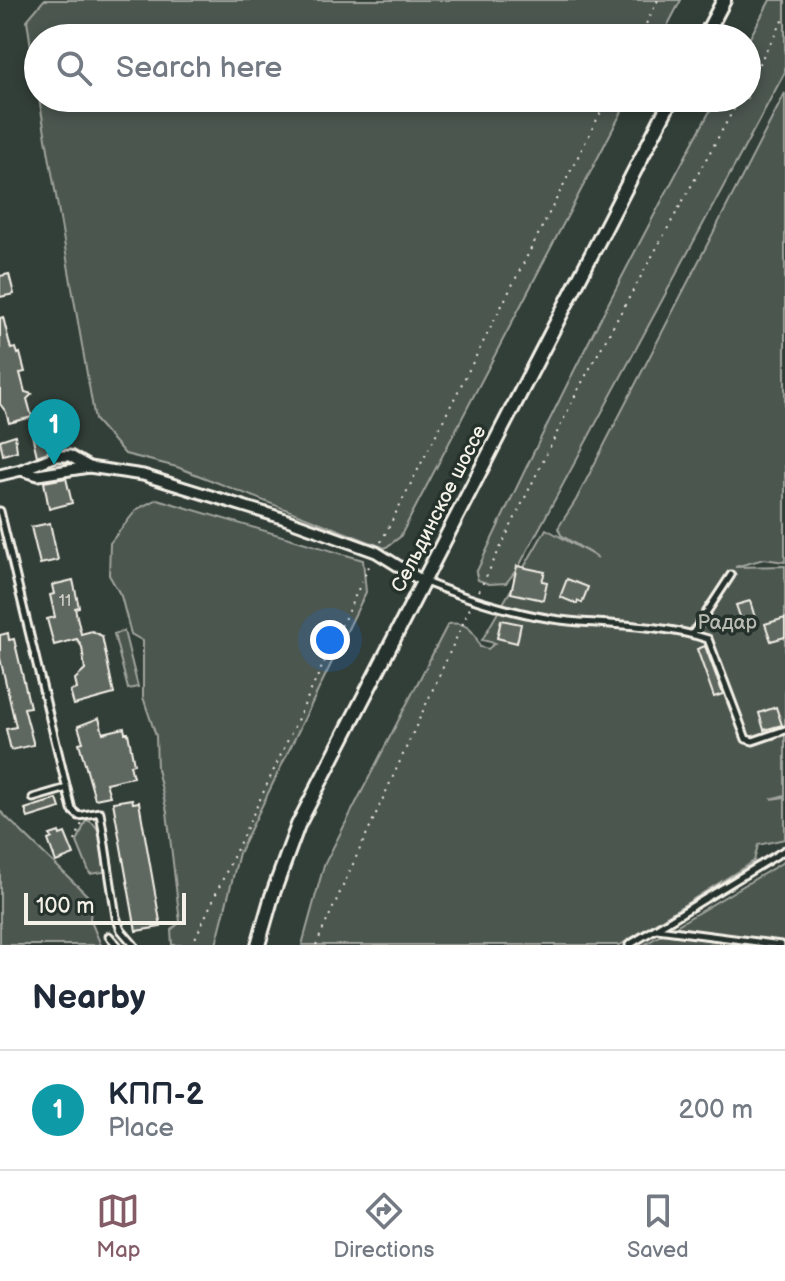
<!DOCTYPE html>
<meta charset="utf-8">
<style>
body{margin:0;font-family:"Balsamiq Sans",sans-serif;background:#f2f2f3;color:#1f2937}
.scale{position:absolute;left:24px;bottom:20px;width:162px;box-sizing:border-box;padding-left:8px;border:4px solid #f4f1e8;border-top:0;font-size:22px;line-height:28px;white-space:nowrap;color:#f4f1e8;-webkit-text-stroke:6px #26332d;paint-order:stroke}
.you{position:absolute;left:330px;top:640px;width:28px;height:28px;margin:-20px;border:6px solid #fff;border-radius:50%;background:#1a73e8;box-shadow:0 0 0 12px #1a73e833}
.badge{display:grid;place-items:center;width:52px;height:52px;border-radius:50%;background:#845c67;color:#fff;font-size:26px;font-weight:700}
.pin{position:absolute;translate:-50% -66px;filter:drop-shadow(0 2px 4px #0008)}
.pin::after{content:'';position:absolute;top:42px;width:28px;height:24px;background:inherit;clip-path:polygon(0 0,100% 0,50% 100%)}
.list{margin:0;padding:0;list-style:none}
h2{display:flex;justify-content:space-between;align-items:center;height:104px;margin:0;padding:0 32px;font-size:34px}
h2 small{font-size:26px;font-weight:400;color:#747a83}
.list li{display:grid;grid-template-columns:52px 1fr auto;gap:24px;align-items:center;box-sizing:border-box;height:120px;padding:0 32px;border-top:2px solid #e0e1e3}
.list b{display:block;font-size:30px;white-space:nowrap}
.list p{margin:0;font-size:26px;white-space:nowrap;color:#747a83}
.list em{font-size:26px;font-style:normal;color:#747a83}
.icon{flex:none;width:44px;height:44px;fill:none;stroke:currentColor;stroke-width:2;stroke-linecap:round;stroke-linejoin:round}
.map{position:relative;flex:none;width:785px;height:945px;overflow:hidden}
.search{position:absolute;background:#fff;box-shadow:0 4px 12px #0003;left:24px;right:24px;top:24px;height:88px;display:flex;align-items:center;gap:20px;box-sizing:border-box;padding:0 28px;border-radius:44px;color:#747a83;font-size:30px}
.sheet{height:224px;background:#fff}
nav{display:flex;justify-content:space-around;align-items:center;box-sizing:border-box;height:112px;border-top:2px solid #e0e1e3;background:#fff;font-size:22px;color:#747a83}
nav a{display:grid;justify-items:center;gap:4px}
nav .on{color:#845c67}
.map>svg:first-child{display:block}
</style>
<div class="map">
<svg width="785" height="945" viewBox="0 0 785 945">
<rect width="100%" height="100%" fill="#323e38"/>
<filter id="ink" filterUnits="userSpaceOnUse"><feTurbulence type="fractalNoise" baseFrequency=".0125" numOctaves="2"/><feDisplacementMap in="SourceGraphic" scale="16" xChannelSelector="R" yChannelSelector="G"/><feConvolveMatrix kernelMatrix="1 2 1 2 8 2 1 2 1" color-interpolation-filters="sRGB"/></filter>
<g filter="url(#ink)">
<g fill="#4c564f" stroke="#a0a49c" stroke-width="2">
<polygon points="44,0 681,0 661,38 38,38 38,95 27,20"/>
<path d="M 770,0 L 785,0 L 785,72 L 518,568 L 506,583 L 489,584 L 478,580 L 476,573 C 551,412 632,254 717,98 L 747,98 L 747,43 Z"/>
<path d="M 785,93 L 785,562 L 764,559 L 735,567 L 785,566 L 785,795 L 771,799 L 785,797 L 785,839 L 758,845 L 754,861 L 620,945 L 302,945 L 324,865 L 448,624 C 466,621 474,630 480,647 L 488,649 L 495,643 L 482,640 L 546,529 L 598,558 L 561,535 L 558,528 L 576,500 Z"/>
<polygon points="39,98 629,98 400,537 385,548 177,467 125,454 95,420"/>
<polygon points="157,499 363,560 366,592 239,853 216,945 172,945 171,930 180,922 167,812 157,769 156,736 143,697 143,641 131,634 121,596 109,575 110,543 137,509"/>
<polygon points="124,631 138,687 128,689 114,634"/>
<polygon points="0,811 92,900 90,919 101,945 0,945"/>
<path d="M 86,820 C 104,824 105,856 104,872 L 90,874 L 77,842 Z"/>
<polygon points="785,861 785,945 644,945"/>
</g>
<g fill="#5f6861" stroke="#f4f1e8" stroke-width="2">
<polygon points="9,274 14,294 0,297 0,276"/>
<polygon points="3,317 11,349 16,348 18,354 20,353 25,372 20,373 25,392 32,394 27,399 32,417 9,423 6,412 0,404 0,318"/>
<polygon points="52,420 59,448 37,456 30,426"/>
<polygon points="15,435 17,451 3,455 0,440"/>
<polygon points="66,478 72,503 49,509 44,482"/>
<polygon points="50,523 58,560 40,564 31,527"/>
<polygon points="517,566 545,572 542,581 547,582 543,600 511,593"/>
<polygon points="567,579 588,587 582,603 578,601 577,604 560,597"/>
<polygon points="73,580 79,607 75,608 81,634 92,631 102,636 114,694 74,705 70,691 77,689 75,679 85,670 82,647 77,639 54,645 47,619 55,617 50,595 54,594 52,585"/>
<polygon points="750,601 756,621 743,625 736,605"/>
<polygon points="785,618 785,637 771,641 765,624"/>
<polygon points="501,620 521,624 517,643 497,638"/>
<polygon points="8,633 9,640 14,639 30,707 24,708 33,742 33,745 11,750 6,729 16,727 0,658 0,635"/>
<polygon points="705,646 723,694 714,697 697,649"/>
<polygon points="776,707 782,725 764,730 759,713"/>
<polygon points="99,718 103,733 124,728 125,733 128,733 134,764 130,765 133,777 106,783 110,796 95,799 79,743 83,742 78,726"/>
<polygon points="57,799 60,808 28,818 25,809"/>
<polygon points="132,799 133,803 139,802 161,927 136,931 113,802"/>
<polygon points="59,832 60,835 65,833 74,855 56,862 48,840 52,838 50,835"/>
</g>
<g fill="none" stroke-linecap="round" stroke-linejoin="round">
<defs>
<g id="service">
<polyline points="0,511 72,810 79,816 100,812 116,917 121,930 134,945"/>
<path d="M 425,582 C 470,600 531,619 580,622 C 623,625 667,626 708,639 L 746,739 L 753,741 L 785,730"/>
<polyline points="693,633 731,575"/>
<polyline points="33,798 67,788"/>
<polyline points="657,929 781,945"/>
<polyline points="109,936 117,945"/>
<polyline points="629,945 785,850"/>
</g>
<g id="minor">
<polyline points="21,470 38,475 89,467"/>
<polyline points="0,475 21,470 56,456 70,456 89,467 143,475 282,518 376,552 424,582"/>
</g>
<g id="secondary">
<polyline points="704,38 724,0"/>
<polyline points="258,945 272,896 298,825 672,98"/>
</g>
</defs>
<use href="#service" stroke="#f4f1e8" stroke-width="11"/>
<use href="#minor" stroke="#f4f1e8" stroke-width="15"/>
<use href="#secondary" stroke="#f4f1e8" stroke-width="18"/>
<g stroke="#f4f1e8" stroke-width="2" stroke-dasharray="2 6" stroke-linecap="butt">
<polyline points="639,38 658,0"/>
<polyline points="747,85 785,17"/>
<polyline points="381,542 608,98"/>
<polyline points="479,591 579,388 740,98"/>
<polyline points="75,841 82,823"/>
<polyline points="192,945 371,562"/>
<polyline points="316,945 470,608"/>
</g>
<use href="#service" stroke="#26332d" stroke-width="5"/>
<use href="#minor" stroke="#26332d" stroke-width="9"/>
<use href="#secondary" stroke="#26332d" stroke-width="12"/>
</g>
</g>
<g text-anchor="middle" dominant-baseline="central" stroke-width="7" stroke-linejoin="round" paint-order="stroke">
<g font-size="16" fill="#cfcfc6">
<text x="65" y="601">11</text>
</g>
<g font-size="20" fill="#f4f1e8" stroke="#26332d">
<text transform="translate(439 509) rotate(-63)">Сельдинское шоссе</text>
</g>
<g font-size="20" fill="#b9bbb2" stroke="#26332d">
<text x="727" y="623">Радар</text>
</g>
</g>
</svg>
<div class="scale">100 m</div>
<div class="you"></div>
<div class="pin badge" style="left:54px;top:465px;background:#0f9aa8">1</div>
<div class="search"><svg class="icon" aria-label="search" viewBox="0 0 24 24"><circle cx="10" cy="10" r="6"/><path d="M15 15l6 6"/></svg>Search here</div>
</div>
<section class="sheet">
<h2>Nearby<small></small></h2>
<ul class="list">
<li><span class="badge" style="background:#0f9aa8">1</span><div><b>КПП-2</b><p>Place</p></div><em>200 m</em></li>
</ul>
</section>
<nav>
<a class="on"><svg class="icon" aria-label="map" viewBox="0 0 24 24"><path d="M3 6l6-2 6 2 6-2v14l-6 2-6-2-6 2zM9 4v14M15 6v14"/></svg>Map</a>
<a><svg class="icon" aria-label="directions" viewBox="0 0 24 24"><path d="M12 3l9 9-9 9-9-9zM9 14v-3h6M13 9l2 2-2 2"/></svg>Directions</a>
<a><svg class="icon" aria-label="saved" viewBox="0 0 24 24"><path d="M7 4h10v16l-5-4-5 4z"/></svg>Saved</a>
</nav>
